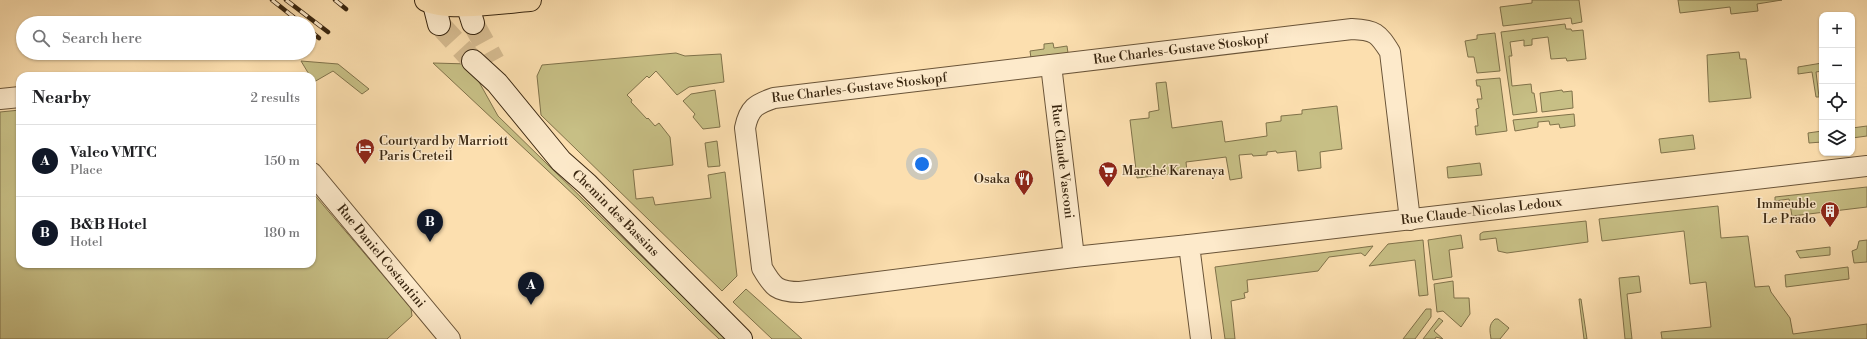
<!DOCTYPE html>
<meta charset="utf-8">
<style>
body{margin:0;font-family:"Libre Bodoni",serif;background:#f2f2f2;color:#202124}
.controls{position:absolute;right:12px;top:12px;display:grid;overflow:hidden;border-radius:8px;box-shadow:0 1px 3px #0004}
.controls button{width:36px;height:36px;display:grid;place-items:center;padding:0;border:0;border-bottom:1px solid #e0e0e0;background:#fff;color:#202124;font:20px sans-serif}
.you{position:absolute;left:922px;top:164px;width:14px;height:14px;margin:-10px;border:3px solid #fff;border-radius:50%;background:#1a73e8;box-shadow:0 0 0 6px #1a73e833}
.badge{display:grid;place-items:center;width:26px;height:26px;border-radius:50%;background:#111827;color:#fff;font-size:13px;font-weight:700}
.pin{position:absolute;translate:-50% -33px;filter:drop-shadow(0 1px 2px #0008)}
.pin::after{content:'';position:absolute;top:21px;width:14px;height:12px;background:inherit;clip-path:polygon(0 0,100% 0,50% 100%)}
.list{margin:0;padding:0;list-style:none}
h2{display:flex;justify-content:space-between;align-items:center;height:52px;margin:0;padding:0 16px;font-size:17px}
h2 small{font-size:13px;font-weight:400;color:#757577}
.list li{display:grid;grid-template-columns:26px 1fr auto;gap:12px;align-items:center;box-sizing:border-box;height:72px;padding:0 16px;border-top:1px solid #e0e0e0}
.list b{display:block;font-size:15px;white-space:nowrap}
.list p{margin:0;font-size:13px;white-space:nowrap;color:#757577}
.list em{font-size:13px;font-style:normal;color:#757577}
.icon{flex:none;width:22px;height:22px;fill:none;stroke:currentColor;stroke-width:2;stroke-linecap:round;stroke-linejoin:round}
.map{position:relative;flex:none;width:1867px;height:339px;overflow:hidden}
.search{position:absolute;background:#fff;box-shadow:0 1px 3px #0004;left:16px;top:16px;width:300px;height:44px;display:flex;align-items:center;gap:10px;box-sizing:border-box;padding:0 14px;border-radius:22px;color:#757577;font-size:15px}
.panel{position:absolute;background:#fff;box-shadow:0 1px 3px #0004;left:16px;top:72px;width:300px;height:196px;border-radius:12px}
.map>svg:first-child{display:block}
</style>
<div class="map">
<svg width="1867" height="339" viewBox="0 0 1867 339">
<rect width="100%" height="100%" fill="#fcdfaf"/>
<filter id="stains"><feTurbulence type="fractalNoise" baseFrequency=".005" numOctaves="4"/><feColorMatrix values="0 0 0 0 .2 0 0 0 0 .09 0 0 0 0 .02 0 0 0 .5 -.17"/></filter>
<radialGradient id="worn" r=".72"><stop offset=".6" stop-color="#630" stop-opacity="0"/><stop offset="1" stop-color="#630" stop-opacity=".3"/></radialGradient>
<g fill="#c7bf85" stroke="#80724a">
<polygon points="1532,0 1579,0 1582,22 1572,24 1571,18 1503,26 1500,7 1532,3"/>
<polygon points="1678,0 1782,0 1757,4 1758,11 1731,14 1730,7 1680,13"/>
<polygon points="1565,24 1566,29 1571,29 1572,31 1583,30 1586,59 1567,61 1566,58 1551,59 1548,37 1532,39 1532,45 1524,46 1524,40 1510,42 1512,56 1509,56 1512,86 1531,84 1532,93 1534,93 1537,112 1513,115 1501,32"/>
<polygon points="1495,33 1500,71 1477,73 1474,57 1468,57 1465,41 1477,39 1477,35"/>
<polygon points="1053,43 1054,48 1067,46 1068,53 1031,58 1030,51 1044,49 1044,44"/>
<polygon points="1739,52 1740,59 1746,59 1751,98 1709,102 1707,55"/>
<polygon points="676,53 685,56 721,54 724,82 689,87 677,95 656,71 649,78 647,76 627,95 632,100 631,102 647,119 648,118 655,126 659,123 670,137 673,165 633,170 636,199 653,197 655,205 711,198 708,175 725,172 737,276 722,291 541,115 537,76 542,65"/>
<polygon points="301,61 338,64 369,89 362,94 333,71 314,82 312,76 310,76"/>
<polygon points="433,63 469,64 498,116 726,339 719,339 699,320 577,198"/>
<polygon points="1822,63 1822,71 1816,72 1819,97 1816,97 1812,72 1798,74 1798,67"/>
<polygon points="1500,78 1507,131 1476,135 1475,126 1478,126 1476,109 1479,108 1477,99 1482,99 1480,86 1477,86 1476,80"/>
<polygon points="1166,82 1172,128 1222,121 1225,142 1267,136 1266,123 1281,121 1281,116 1302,114 1302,110 1337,106 1342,149 1320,152 1321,168 1298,171 1296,151 1277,153 1276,151 1267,152 1267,155 1253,156 1252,154 1239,155 1242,178 1230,180 1226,157 1186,162 1187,172 1137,178 1130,120 1149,118 1149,112 1159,110 1156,83"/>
<polygon points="715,90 720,127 703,129 693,117 695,114 683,101 691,94"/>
<polygon points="1562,90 1563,92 1572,91 1573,108 1542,112 1540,93"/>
<polygon points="20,110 20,264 312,264 312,192 411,308 412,316 387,339 0,339 0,112"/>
<polygon points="1574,114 1575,126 1560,128 1559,124 1550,125 1549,121 1538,122 1538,127 1515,131 1513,120"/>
<polygon points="1867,126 1867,136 1852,138 1852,128"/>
<polygon points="1822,131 1822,142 1809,143 1808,133"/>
<polygon points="1693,135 1695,149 1661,153 1659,139"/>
<polygon points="717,141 720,166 708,167 705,143"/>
<polygon points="1480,163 1482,175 1448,178 1447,167"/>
<polygon points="1867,187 1867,207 1792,216 1789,199 1775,201 1775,197"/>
<polygon points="1718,206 1721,238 1748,236 1755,287 1769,286 1771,292 1790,318 1793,334 1867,324 1867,339 1662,339 1661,332 1711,327 1706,282 1690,284 1684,231 1602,241 1599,219"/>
<polygon points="1586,221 1588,242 1507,253 1498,251 1496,238 1480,240 1480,234 1483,232"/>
<polygon points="1461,235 1463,248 1449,250 1452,277 1433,280 1428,240"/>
<polygon points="1423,240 1428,295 1419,296 1415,260 1369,266 1388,244"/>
<polygon points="1867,240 1867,262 1854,263 1852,251 1857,249 1859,241"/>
<polygon points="1373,246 1365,256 1361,253 1329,257 1318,271 1247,280 1248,292 1244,293 1245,298 1231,301 1235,339 1225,339 1215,267"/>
<polygon points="1830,247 1830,255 1800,258 1796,251"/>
<polygon points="1848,267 1849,279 1786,287 1785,275"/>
<polygon points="1639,276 1641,292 1627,294 1632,339 1625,339 1619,278"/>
<polygon points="1453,281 1454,298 1469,298 1470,314 1461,327 1443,311 1437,312 1434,284"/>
<polygon points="746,289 802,339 772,339 733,302"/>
<polygon points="1579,299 1581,299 1587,339 1584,339"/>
<polygon points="1426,309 1431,309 1431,317 1415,339 1403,339"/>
<polygon points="1439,318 1443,321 1434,331 1443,339 1436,337 1435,339 1423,339"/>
<path d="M 1495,319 L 1498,319 L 1509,328 L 1500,339 L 1491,339 C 1490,331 1488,325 1495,319 Z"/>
</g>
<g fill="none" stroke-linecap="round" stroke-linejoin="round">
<g stroke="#d5ba8f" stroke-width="22" stroke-dasharray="22 11" stroke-linecap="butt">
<polyline points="473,23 494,61"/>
<polyline points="439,24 473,61"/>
</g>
<defs>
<g id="street">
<path id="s1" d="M 1051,65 L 1074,257"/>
<polyline points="0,99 20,97"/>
<path id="s2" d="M 312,173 L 450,339"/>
<path id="s3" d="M 1189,245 L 1074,257 L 800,292 C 777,292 773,287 762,268 L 745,128 C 749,108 756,104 774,98 L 1352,29 C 1375,30 1378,33 1390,52 L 1410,220"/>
<path id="s4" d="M 1201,339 L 1189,245 L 1867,166"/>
</g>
<g id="secondary">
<polyline points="434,4 439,24"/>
<polyline points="467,4 473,23"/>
<path id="s5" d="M 473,61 L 497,83 L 561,161 L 587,184 L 741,339"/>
</g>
<path id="primary" d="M 426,0 C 447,11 504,2 530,0"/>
</defs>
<use href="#street" stroke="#6a5438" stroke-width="22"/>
<use href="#secondary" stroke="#392610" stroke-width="24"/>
<use href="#primary" stroke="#392610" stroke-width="24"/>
<use href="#street" stroke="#fdeacb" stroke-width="20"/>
<use href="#secondary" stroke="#fdeacb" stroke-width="22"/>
<use href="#primary" stroke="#fcdfaf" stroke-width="22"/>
<defs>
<g id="rail">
<polyline points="272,0 301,23"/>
<polyline points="286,0 328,32"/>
<polyline points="335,0 346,9"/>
<polyline points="309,30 319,38"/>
</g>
</defs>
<use href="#rail" stroke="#392610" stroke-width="4.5"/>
<use href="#rail" stroke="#fdeacb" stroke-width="3" stroke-dasharray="9" stroke-linecap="butt"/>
</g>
<defs>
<symbol id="hotel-pin" viewBox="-11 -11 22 30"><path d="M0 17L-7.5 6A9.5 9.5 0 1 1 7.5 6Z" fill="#8f2418" stroke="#fdeacb"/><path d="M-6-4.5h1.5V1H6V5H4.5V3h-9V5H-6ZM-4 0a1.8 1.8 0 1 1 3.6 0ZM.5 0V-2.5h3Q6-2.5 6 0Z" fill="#fff"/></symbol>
<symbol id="supermarket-pin" viewBox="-11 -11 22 30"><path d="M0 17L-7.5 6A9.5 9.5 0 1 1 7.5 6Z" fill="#8f2418" stroke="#fdeacb"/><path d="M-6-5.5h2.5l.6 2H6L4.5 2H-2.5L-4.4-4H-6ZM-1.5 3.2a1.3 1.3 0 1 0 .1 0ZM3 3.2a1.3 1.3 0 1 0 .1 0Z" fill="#fff"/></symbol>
<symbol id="restaurant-pin" viewBox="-11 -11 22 30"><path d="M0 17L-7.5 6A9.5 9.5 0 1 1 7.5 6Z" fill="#8f2418" stroke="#fdeacb"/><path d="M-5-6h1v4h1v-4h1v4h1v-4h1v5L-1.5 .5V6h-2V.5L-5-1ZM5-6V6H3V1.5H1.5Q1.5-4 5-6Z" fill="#fff"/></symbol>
<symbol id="building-pin" viewBox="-11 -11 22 30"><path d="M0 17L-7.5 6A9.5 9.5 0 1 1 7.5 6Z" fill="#8f2418" stroke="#fdeacb"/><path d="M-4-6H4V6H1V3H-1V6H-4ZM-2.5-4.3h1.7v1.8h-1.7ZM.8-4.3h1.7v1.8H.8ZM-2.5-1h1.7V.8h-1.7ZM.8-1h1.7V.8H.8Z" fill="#fff"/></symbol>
</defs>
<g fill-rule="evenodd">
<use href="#hotel-pin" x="354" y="137" width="22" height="30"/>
<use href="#supermarket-pin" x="1097" y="160" width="22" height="30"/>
<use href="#restaurant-pin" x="1013" y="168" width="22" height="30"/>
<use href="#building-pin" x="1819" y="200" width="22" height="30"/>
</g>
<g text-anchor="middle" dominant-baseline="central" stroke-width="3" stroke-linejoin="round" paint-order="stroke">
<g font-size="13" fill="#392610" stroke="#fdeacb">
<text stroke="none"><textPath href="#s3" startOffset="1036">Rue Charles-Gustave Stoskopf</textPath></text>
<text stroke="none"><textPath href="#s3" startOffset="712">Rue Charles-Gustave Stoskopf</textPath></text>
<text stroke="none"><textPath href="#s1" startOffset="97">Rue Claude Vasconi</textPath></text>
<text stroke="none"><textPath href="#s4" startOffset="389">Rue Claude-Nicolas Ledoux</textPath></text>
<text stroke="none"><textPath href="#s5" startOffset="209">Chemin des Bassins</textPath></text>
<text stroke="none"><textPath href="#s2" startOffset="108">Rue Daniel Costantini</textPath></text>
</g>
<g font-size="13" fill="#392610" stroke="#fdeacb" text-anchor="start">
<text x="379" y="141">Courtyard by Marriott<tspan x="379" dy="15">Paris Creteil</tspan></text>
<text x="1122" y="171">Marché Karenaya</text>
<text x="1010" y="179" text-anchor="end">Osaka</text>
<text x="1816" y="204" text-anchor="end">Immeuble<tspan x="1816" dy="15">Le Prado</tspan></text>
</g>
</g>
<rect width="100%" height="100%" filter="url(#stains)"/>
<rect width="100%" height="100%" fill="url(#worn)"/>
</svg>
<div class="controls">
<button>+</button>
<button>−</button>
<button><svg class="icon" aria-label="locate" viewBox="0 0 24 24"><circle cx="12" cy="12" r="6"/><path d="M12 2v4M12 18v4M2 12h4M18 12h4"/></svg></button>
<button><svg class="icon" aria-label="layers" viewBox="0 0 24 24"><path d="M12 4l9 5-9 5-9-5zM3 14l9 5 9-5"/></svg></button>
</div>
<div class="you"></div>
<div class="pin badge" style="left:531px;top:305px">A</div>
<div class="pin badge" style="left:430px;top:242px">B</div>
<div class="search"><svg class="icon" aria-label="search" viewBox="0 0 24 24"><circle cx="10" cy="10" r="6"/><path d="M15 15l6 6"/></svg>Search here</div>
<section class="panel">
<h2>Nearby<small>2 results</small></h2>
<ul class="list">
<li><span class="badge">A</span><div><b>Valeo VMTC</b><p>Place</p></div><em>150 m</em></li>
<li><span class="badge">B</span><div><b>B&amp;B Hotel</b><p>Hotel</p></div><em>180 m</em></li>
</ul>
</section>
</div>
